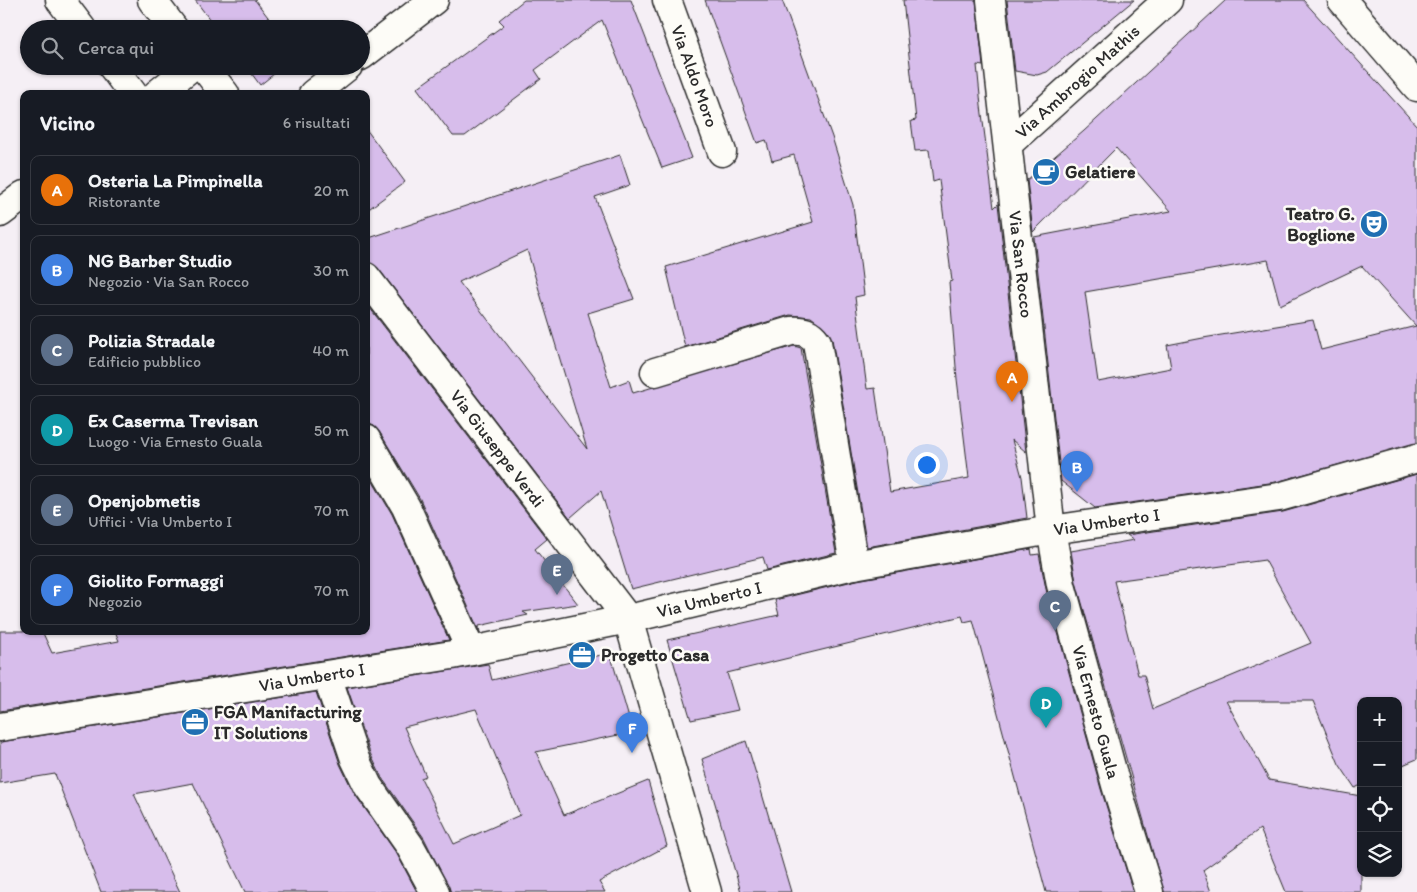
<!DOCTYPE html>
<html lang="it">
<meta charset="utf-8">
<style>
body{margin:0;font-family:Itim,sans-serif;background:#20242c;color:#f1f3f6}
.controls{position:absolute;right:15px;bottom:15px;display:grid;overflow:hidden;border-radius:10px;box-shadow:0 1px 4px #0004}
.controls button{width:45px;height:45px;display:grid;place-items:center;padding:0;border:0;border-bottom:1px solid #363941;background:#171b24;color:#f1f3f6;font:25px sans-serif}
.you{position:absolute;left:926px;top:464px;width:18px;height:18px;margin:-12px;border:4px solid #fff;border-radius:50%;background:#1a73e8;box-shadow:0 0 0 8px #1a73e833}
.badge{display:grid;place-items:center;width:32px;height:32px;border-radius:50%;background:#7c3aed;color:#fff;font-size:16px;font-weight:700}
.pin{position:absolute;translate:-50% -41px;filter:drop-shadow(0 1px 2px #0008)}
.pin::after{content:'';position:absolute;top:26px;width:18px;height:15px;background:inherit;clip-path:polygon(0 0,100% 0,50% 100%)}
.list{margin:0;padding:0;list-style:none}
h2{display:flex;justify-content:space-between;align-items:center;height:65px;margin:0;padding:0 20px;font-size:21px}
h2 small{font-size:16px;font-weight:400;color:#9ea1a6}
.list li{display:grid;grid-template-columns:32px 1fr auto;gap:15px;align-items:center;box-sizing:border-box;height:70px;margin:0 10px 10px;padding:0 10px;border:1px solid #363941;border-radius:10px}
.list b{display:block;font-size:19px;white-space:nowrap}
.list p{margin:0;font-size:16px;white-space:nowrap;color:#9ea1a6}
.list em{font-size:16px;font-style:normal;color:#9ea1a6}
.icon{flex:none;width:28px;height:28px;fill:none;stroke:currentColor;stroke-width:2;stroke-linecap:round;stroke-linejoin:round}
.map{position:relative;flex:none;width:1417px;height:892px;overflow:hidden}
.search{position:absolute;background:#171b24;box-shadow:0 1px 4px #0004;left:20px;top:20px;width:350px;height:55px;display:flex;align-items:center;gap:12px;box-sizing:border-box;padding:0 18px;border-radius:28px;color:#9ea1a6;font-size:19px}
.panel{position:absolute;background:#171b24;box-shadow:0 1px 4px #0004;left:20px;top:90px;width:350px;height:545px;border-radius:10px}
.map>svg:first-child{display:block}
</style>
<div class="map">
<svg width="1417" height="892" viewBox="0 0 1417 892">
<rect width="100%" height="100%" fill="#f5eff5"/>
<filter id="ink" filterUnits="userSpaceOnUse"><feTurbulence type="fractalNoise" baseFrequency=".02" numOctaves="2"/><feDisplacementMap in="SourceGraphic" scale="10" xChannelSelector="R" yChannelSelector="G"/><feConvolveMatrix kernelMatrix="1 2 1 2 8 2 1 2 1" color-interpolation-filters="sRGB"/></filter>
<g filter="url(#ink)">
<g fill="#d7bdeb" stroke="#2b2b2b" fill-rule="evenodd">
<polygon points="195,0 255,0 277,29 217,29"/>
<polygon points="524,0 631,0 692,158 662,168 602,20 535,70 541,79 465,136 453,136 417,88 504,25 499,20"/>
<polygon points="705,0 782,0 832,137 853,205 864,295 855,297 867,389 875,388 890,492 969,478 957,379 949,282 952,281 939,180 933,182 929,150 915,151 911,121 916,120 903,0 976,0 983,66 977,65 981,106 994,208 998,204 1026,452 1012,440 1022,477 1027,518 867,547 832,339 825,328 811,317 790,315 685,347 666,267 813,222 794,155 772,161 766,140 757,143"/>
<polygon points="1007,0 1134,0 1047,72 1037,75 1015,71"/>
<path d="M 1226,0 L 1303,0 L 1417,126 L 1417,443 L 1276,482 L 1095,508 L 1061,481 L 1034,237 L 1171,211 L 1116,148 L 1033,232 L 1027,180 L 1084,131 ZM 1268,260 L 1280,305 L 1362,266 L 1416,326 L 1321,350 L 1313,320 L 1203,338 L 1167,345 L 1171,368 L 1098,382 L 1085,292 Z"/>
<polygon points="246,66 284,66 260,85"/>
<polygon points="366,129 405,182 366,211"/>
<path d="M 620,155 L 630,185 L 595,197 L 634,299 L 588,313 L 611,387 L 629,380 L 633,393 L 794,346 L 801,348 L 836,553 L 767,570 L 763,557 L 631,589 L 601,491 L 570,518 L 378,268 L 366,262 L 366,239 ZM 527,250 L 587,449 L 459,282 Z"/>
<polygon points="366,303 547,539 535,549 578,604 523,612 528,615 479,626 480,633 420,499 379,431 374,426 366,423"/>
<polygon points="366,470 392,514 449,640 0,711 0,631 42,631 52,653 119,641 115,631 366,631"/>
<path d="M 1417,474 L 1417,759 L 1398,767 L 1398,701 L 1361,701 L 1361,785 L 1355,788 L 1339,764 L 1313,701 L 1226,701 L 1269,780 L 1361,796 L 1361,892 L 1286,892 L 1260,829 L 1203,870 L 1211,892 L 1164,892 L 1076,582 L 1071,551 L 1134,540 L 1127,535 L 1283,512 ZM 1265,560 L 1311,643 L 1153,709 L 1144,675 L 1138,675 L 1114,581 Z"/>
<polygon points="1031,549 1032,555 1039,554 1046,589 1101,789 1133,892 1046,892 973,620 964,622 962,616 727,673 738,710 691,720 667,640 779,615 775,600 857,580"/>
<path d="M 610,653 L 633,732 L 536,752 L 564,815 L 648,781 L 667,846 L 599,882 L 605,892 L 451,892 L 424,838 L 382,778 L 370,753 L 347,687 L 488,664 L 492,680 ZM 476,709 L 520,815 L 454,844 L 421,778 L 426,776 L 404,727 Z"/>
<polygon points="316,692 340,764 354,793 397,854 417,892 245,892 193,783 134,794 180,892 101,892 55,774 0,783 0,742"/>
<polygon points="746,741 760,787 791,892 741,892 702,759"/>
</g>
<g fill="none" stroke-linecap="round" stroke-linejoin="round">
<defs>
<g id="minor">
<polyline points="60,0 82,29"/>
<polyline points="152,0 174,29"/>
<path id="s1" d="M 667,0 L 722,152"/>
<path id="s2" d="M 991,0 L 1051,530 L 1061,585 L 1116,785 L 1149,892"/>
<polyline points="1342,0 1417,87"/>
<polyline points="361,56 434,0"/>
<polyline points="112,66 133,94"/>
<polyline points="203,66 225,94"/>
<polyline points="157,94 192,66"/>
<polyline points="313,94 348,66"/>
<path id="s3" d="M 1009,143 L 1168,0"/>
<polyline points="0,213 24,195"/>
<path id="s4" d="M 366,277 L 628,619 L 707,892"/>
<path d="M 655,372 L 791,331 C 803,330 810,332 817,342 L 854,565"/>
<polyline points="366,439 406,507 471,651"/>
<polyline points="327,676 355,759 368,786 410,846 435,892"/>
<path id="s5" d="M 0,727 L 452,655 L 628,619 L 854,565 L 1051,530 L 1279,497 L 1417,458"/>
</g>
</defs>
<use href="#minor" stroke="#2b2b2b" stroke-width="31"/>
<use href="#minor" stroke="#fdfcf7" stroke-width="28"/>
</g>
</g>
<defs>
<symbol id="cafe-disc" viewBox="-11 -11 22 22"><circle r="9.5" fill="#1f6fb2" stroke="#fdfcf7"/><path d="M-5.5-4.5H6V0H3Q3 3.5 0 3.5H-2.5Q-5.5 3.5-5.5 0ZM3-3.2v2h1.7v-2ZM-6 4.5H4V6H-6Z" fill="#fff"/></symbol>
<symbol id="theatre-disc" viewBox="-11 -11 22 22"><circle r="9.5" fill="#1f6fb2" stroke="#fdfcf7"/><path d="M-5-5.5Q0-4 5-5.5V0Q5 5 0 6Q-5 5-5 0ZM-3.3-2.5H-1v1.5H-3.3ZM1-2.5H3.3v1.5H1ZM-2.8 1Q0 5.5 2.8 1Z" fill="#fff"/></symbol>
<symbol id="office-disc" viewBox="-11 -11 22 22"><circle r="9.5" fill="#1f6fb2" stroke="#fdfcf7"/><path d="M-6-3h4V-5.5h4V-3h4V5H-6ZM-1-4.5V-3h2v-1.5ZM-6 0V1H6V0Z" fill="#fff"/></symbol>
</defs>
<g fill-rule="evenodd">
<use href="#cafe-disc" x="1030" y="156" width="32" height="32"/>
<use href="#theatre-disc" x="1358" y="208" width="32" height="32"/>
<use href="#office-disc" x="566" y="639" width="32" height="32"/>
<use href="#office-disc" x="179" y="706" width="32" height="32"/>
</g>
<g text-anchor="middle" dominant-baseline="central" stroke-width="5" stroke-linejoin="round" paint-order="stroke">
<g font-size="18" fill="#2b2b2b" stroke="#fdfcf7">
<text stroke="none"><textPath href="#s1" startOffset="81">Via Aldo Moro</textPath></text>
<text stroke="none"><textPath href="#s3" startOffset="92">Via Ambrogio Mathis</textPath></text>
<text stroke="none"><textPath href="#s2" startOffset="266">Via San Rocco</textPath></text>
<text stroke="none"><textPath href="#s4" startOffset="216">Via Giuseppe Verdi</textPath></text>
<text stroke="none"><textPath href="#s5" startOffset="1126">Via Umberto I</textPath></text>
<text stroke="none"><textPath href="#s5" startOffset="721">Via Umberto I</textPath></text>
<text stroke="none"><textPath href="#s5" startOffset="316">Via Umberto I</textPath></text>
<text stroke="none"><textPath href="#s2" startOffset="721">Via Ernesto Guala</textPath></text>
</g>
<g font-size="18" font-weight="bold" fill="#2b2b2b" stroke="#fdfcf7" text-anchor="start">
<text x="1065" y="172">Gelatiere</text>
<text x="1355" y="214" text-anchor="end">Teatro G.<tspan x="1355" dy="21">Boglione</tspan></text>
<text x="601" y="655">Progetto Casa</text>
<text x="214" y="712">FGA Manifacturing<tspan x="214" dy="21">IT Solutions</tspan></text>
</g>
</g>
</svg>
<div class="controls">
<button>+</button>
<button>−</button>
<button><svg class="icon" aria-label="locate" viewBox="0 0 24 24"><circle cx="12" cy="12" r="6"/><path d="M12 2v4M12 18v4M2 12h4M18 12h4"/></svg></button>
<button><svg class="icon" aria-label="layers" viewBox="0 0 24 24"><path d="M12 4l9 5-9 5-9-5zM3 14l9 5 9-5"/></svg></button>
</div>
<div class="you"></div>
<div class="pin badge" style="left:1012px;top:402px;background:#e8710a">A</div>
<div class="pin badge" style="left:1077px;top:492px;background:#3f7fe0">B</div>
<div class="pin badge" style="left:1055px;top:631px;background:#5c6f8a">C</div>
<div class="pin badge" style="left:1046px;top:728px;background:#0f9aa8">D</div>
<div class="pin badge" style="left:557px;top:595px;background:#5c6f8a">E</div>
<div class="pin badge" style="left:632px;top:753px;background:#3f7fe0">F</div>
<div class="search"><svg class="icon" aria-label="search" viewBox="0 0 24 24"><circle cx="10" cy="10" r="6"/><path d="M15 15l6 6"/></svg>Cerca qui</div>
<section class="panel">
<h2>Vicino<small>6 risultati</small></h2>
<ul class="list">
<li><span class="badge" style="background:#e8710a">A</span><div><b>Osteria La Pimpinella</b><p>Ristorante</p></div><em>20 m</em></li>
<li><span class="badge" style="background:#3f7fe0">B</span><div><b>NG Barber Studio</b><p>Negozio · Via San Rocco</p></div><em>30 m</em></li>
<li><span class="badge" style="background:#5c6f8a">C</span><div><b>Polizia Stradale</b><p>Edificio pubblico</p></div><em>40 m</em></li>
<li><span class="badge" style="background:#0f9aa8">D</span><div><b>Ex Caserma Trevisan</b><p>Luogo · Via Ernesto Guala</p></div><em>50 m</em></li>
<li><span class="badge" style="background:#5c6f8a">E</span><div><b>Openjobmetis</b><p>Uffici · Via Umberto I</p></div><em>70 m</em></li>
<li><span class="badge" style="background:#3f7fe0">F</span><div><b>Giolito Formaggi</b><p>Negozio</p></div><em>70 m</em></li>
</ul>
</section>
</div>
